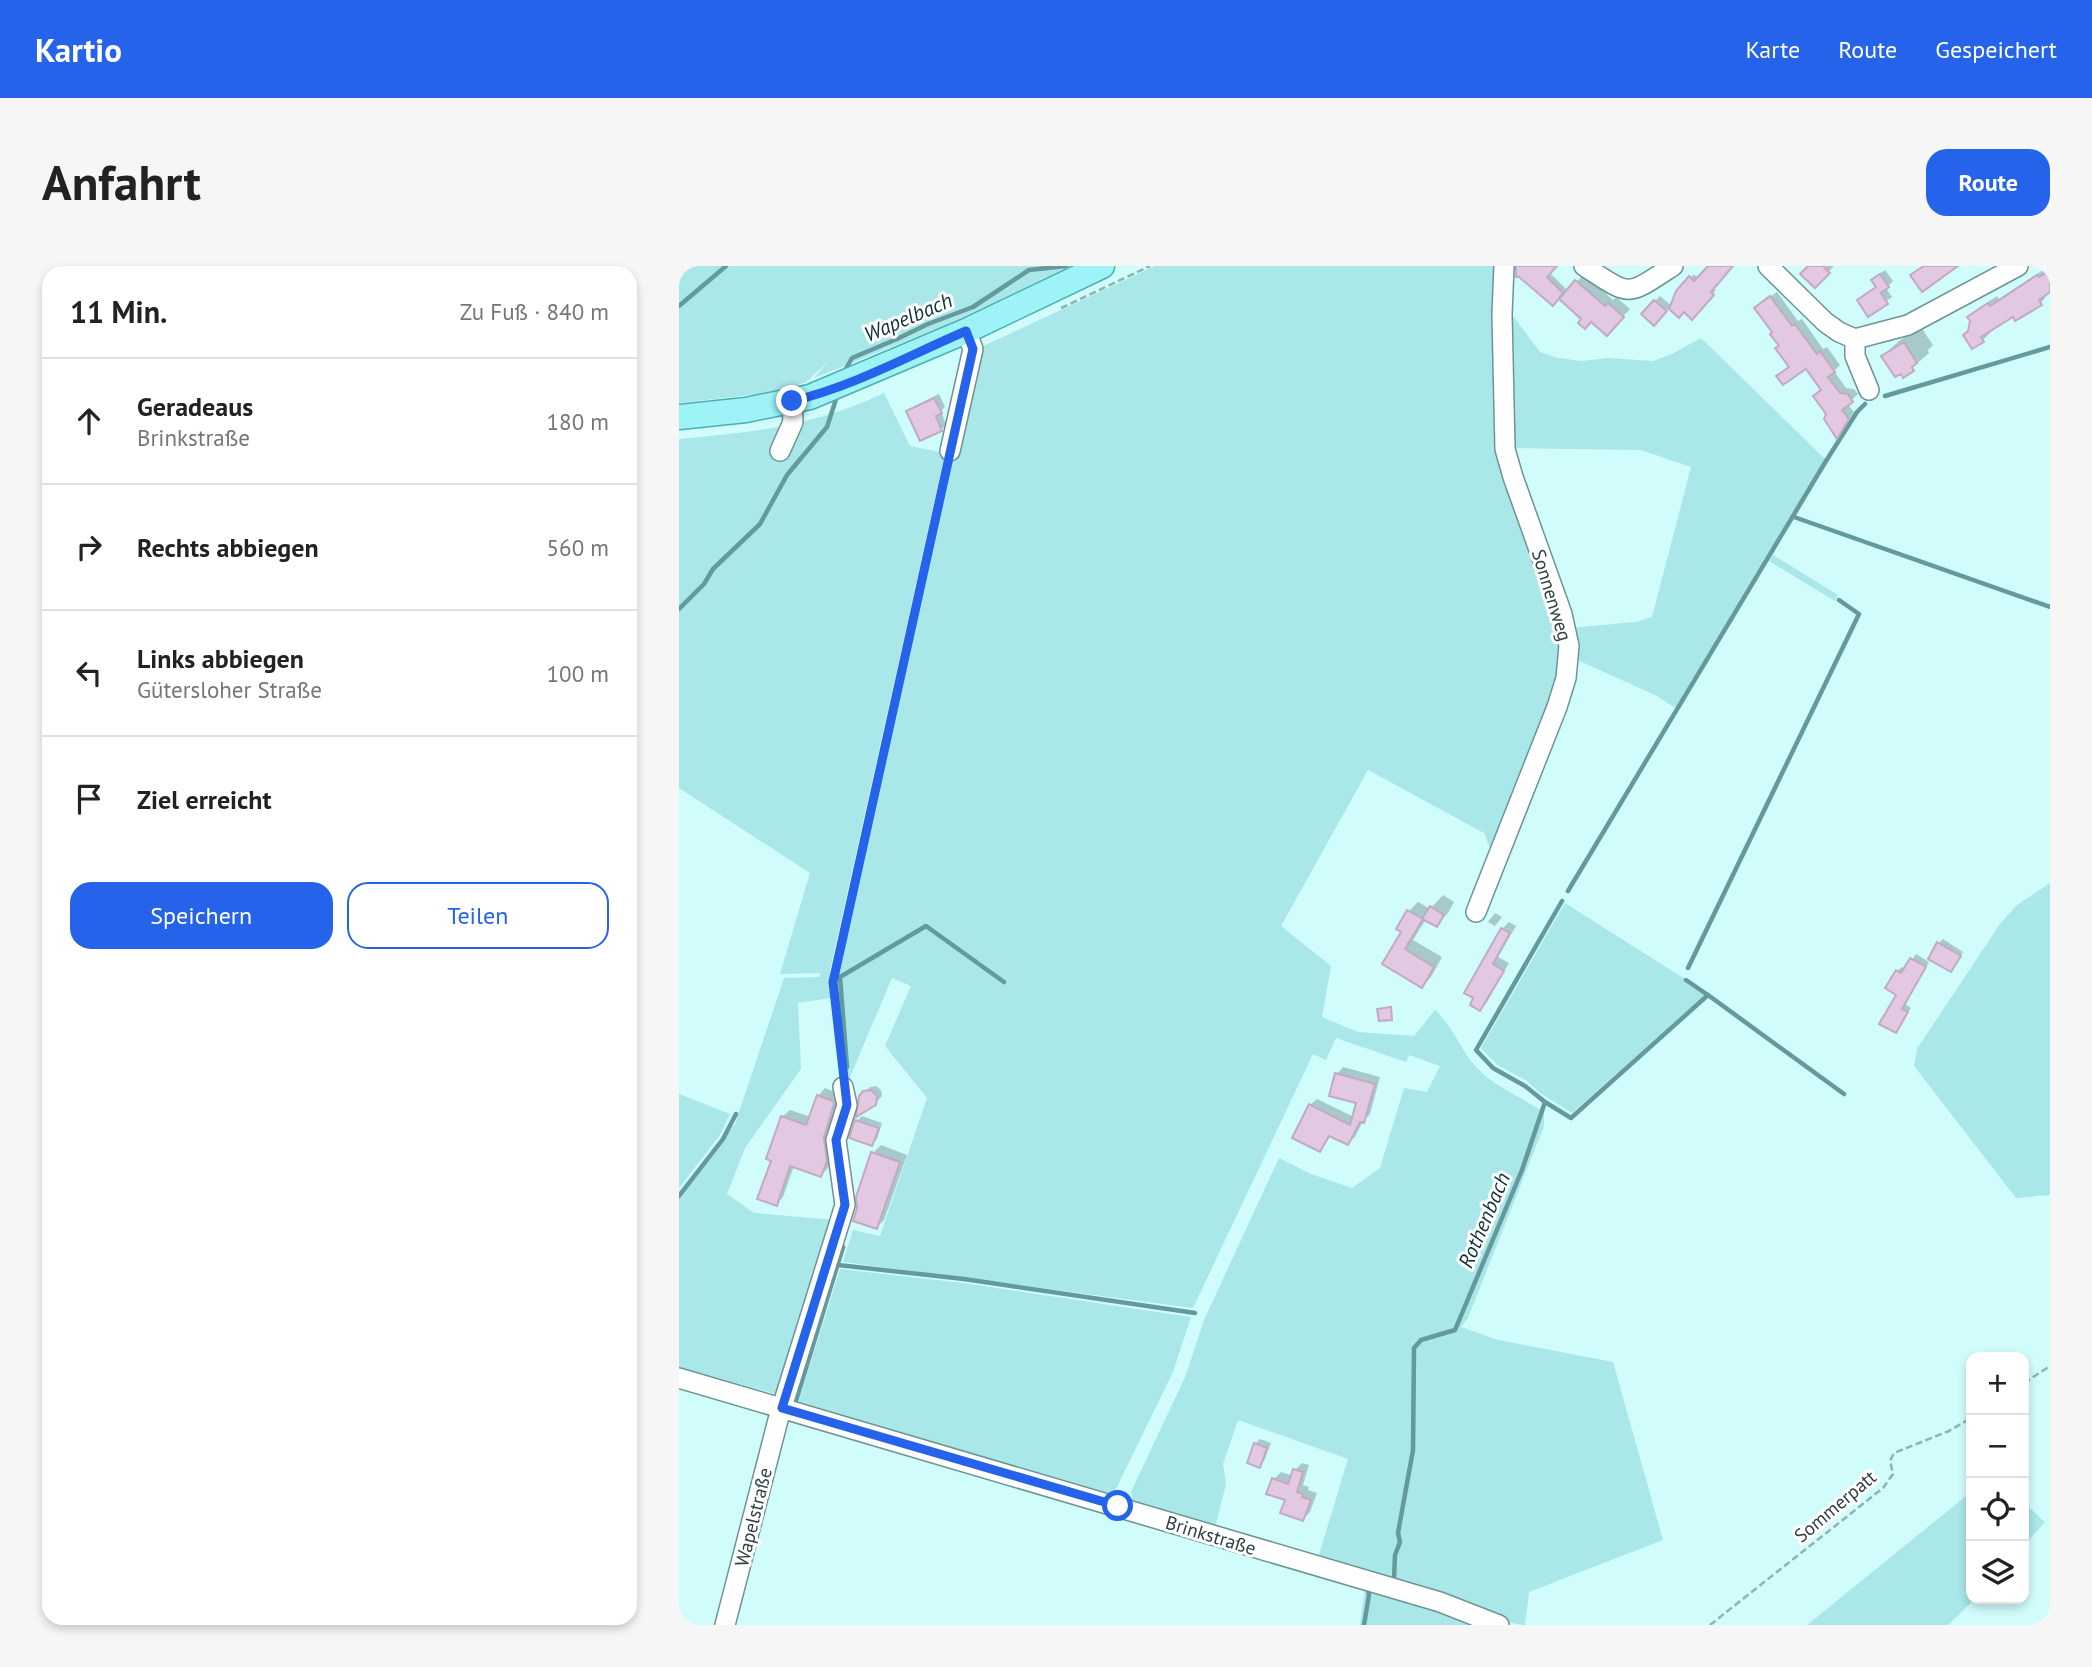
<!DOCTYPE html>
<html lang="de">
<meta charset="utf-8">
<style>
body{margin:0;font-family:"PT Sans",sans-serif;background:#f6f6f6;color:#222}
.controls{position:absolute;right:21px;bottom:21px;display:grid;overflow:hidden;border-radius:14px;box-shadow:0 4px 10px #0003}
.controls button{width:63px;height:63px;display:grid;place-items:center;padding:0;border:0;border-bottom:2px solid #e0e0e0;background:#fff;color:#222;font:35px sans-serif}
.stop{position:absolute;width:21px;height:21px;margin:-16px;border:5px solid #2563eb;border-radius:50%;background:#fff}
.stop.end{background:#2563eb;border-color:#fff;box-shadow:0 2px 7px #0008}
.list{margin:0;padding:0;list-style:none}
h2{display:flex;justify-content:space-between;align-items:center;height:91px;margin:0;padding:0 28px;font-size:30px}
h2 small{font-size:23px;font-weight:400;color:#767676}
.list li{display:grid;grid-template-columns:46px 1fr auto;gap:21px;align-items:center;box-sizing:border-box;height:126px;padding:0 28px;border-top:2px solid #e0e0e0}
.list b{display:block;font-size:26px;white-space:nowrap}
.list p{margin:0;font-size:23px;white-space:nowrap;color:#767676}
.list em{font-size:23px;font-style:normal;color:#767676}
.actions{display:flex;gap:14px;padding:21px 28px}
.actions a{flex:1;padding:16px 0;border:2px solid #2563eb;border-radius:21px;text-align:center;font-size:24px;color:#2563eb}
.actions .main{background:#2563eb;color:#fff}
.icon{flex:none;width:38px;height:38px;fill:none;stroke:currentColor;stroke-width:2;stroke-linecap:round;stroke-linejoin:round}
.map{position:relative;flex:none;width:1371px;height:1359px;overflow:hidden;border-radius:21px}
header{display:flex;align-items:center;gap:42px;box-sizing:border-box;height:98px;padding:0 35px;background:#2563eb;color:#fff}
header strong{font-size:33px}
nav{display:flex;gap:38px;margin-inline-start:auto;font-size:24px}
.intro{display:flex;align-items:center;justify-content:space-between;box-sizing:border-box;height:168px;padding:0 42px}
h1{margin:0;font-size:49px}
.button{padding:18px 32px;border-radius:21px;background:#2563eb;color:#fff;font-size:24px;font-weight:700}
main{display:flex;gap:42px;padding:0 42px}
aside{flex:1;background:#fff;border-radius:21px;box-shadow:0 4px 10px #0003}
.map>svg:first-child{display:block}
</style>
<header>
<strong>Kartio</strong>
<nav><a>Karte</a><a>Route</a><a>Gespeichert</a></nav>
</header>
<div class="intro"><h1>Anfahrt</h1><a class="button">Route</a></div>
<main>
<aside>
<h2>11 Min.<small>Zu Fuß · 840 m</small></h2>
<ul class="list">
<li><svg class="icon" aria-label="ahead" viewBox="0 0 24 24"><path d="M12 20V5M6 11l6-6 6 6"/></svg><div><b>Geradeaus</b><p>Brinkstraße</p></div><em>180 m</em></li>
<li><svg class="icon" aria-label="right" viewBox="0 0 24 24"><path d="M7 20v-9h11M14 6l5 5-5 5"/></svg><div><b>Rechts abbiegen</b></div><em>560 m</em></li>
<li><svg class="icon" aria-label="left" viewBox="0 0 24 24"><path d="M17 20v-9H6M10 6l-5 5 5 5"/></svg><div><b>Links abbiegen</b><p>Gütersloher Straße</p></div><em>100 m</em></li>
<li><svg class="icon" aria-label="arrive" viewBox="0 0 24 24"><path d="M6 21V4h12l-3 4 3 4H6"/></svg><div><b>Ziel erreicht</b></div></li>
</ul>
<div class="actions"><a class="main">Speichern</a><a>Teilen</a></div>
</aside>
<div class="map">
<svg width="1371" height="1359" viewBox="0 0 1371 1359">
<rect width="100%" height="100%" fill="#d1fcfc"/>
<g fill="#a9e7e9">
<polygon points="0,0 395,0 262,61 135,112 149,96 127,116 98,126 0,137"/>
<path d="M 476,0 L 818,0 L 816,153 L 819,186 L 886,380 L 882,412 L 815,592 L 805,567 L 689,504 L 602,660 L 652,700 L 643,751 L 679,766 L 735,770 L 756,744 C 774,760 781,783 797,801 C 816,822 843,830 865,847 L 865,860 L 789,1052 L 782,1061 L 819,1074 L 934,1096 L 984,1274 L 850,1326 L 846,1359 C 827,1359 809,1344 791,1337 C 741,1320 690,1307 639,1292 L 669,1193 L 559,1154 L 544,1198 L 547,1218 L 536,1261 L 454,1237 L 452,1226 L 507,1109 L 525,1054 L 600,892 L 632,908 L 673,922 L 701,902 L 725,822 L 748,826 L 761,800 L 730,789 L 727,796 L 657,772 L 647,794 L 634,788 L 514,1042 L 164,996 L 174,964 L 201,970 L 248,832 L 206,780 L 232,720 L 213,712 L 168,818 L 159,731 L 159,708 L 298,83 Z"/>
<polygon points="828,42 861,86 878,92 903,95 929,92 974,95 993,88 1022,72 1146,193 996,442 978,430 894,392 891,362 956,356 973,351 1012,201 962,184 832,182"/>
<path d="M 205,127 L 231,180 L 266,187 L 151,704 L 151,732 L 119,737 L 122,803 L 66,882 L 48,928 L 75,947 L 157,954 L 100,1129 L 0,1101 L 0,933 L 56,858 L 105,712 L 140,711 L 141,707 L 101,708 L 131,607 L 0,522 L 0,173 C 74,167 137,159 205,127 Z"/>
<polygon points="1094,289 1159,329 1156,335 1090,295"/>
<polygon points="1371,617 1371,929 1337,932 1235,800 1238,783 1321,658 1338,639"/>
<polygon points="886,637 1006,713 1005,715 1026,729 893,847 861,827 848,815 817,798 802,782"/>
<polygon points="0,828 51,848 41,869 0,922"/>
<polygon points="161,1003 284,1017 512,1051 494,1106 434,1229 119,1137"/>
<polygon points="1292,1226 1292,1333 1296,1333 1269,1359 1128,1359"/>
<polygon points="1345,1237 1366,1256 1345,1280"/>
<polygon points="686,1322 800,1359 681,1359"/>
</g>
<g fill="#0003">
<polygon points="838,0 876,0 870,6 889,25 905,8 934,34 937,31 951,43 935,60 904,52"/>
<polygon points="1033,0 1053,0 1034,21 1037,24 1013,51 1005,44 1000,49 991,41 975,57 964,48 981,30 993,40 998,26 1015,8 1020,13"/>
<polygon points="1127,0 1155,0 1136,19"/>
<polygon points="1367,2 1369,4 1371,3 1371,25 1362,37 1334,48 1311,64 1312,66 1304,74 1291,63 1293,54 1291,51 1299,43 1318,30 1320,33"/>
<polygon points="1206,4 1214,15 1207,22 1213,31 1190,48 1199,21 1199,9"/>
<polygon points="1098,26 1119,55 1123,53 1144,83 1148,81 1161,99 1155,105 1167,122 1175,123 1179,128 1168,138 1175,146 1158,170 1149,148 1144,123 1127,100 1099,110 1111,100 1083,36"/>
<polygon points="1242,61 1254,79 1249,84 1250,87 1225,109 1204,90 1221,74"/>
<polygon points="260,128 266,141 262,145 267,159 262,164 229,146 234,141"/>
<polygon points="764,629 775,636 769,647 757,659 747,653 734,674 763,691 752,711 743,720 705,698 724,666 719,663 730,645 739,636 751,643"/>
<polygon points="816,647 823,651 816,660 809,656"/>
<polygon points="830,656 837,660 819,691 830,697 808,736 801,742 796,732 787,726 823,663"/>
<polygon points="1264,673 1284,686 1272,704 1259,678"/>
<polygon points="1237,688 1250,696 1226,738 1232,742 1216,765 1219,728 1209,722 1218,705 1223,701 1227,702"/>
<polygon points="664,801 701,811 691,848 684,855 676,871 669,877 652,869 641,884 631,839 638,833 675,851 679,836 658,808"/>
<polygon points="197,820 202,824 203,830 194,840 185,826 191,821"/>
<polygon points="146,822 161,828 154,887 149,902 142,909 115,900 104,931 97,938 94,894 103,851 111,844 132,851 139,830"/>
<polygon points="183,850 203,857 198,873 193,878 178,855"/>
<polygon points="202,879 228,889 205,954 198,961 194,887"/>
<polygon points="581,1173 592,1177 585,1195 580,1200 576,1178"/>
<polygon points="623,1197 630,1199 624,1219 630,1221 629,1224 638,1227 631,1246 624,1253 595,1213 602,1206 614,1210 616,1204"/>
</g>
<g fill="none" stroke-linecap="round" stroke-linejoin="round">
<g stroke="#649a9b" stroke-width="4.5">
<polyline points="0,40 47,0"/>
<polyline points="164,108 173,92 218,73 249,58 294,41 350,4 387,0"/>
<polyline points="1206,130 1371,81"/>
<polyline points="1115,251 1371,341"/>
<polyline points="0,343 25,318 34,303 81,258 108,209 148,161 158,130"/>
<polyline points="889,625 1147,195 1178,146 1186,138"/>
<polyline points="1009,702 1180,348 1160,334"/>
<polyline points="1029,729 1165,828"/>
<polyline points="168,801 161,711 247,660 325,716"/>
<polyline points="866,836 892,852 1029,729 1007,714"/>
<polyline points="0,930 44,873 57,848"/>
<polyline points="159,999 285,1013 516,1047"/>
<polyline points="116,1138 164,981"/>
<polyline points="715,1313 716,1289 721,1276 719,1267 734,1184 735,1082 742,1074 776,1064 843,904 866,836 846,820 814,802 797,784 883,635"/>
<polyline points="685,1359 690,1329 689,1322"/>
</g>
</g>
<g fill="#e2c8e1" stroke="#c2aac2" stroke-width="2">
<polygon points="837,0 878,0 868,11 884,27 874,40 840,11 837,11"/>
<polygon points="1029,0 1054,0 1032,26 1035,29 1013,54 1005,46 1000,52 990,43 997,25 1010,10 1015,15"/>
<polygon points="1129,0 1144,0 1151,7 1136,22 1121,8"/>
<polygon points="1245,0 1279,0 1243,26 1231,9"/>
<polygon points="1371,4 1371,26 1360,34 1363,39 1336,55 1334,51 1302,71 1305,76 1293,83 1284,69 1289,65 1291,55 1288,51 1309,37 1311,40 1358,9 1360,11"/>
<polygon points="1201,8 1210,21 1202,27 1209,38 1189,51 1178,34 1197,21 1192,14"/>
<polygon points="896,14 926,40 929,37 945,51 928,70 912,56 906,63 899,57 902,53 880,33"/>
<polygon points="1091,30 1113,60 1116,58 1138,88 1141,85 1156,106 1149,111 1161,127 1169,128 1174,136 1163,144 1170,153 1158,173 1145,153 1147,148 1134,130 1142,124 1127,103 1104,119 1097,110 1110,101 1096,82 1100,80 1091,68 1093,66 1075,42"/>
<polygon points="975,34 988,45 975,60 962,48"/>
<polygon points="1225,76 1238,97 1233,101 1235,105 1224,112 1222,108 1216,111 1202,90"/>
<polygon points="255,132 263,147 257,150 263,165 241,175 227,145"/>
<polygon points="751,640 765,649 758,661 743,653"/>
<polygon points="728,644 744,653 726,683 755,701 743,722 703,698 722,666 717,663"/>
<polygon points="822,662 831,667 814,698 825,705 801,745 791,739 794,732 785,727"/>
<polygon points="1258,676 1282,690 1272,706 1249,693"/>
<polygon points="1231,692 1247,701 1223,743 1229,746 1217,767 1200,758 1217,729 1206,722 1217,704 1222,707"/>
<polygon points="712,741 713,754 700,755 698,743"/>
<polygon points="656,807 696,818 685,857 681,856 669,879 650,870 641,886 613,872 630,838 671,859 677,837 650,830"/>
<polygon points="192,824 198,830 197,839 177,851 180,830 184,825"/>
<polygon points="138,829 154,835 155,838 145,871 148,895 142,911 111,900 98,940 78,933 92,895 87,893 102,850 127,859"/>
<polygon points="176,854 200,862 193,880 170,872"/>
<polygon points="192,886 221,896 198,963 174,955 178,942 177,931"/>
<polygon points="575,1177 588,1182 581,1202 568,1197"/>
<polygon points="614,1203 624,1206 618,1226 624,1228 623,1231 632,1234 624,1255 601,1247 606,1234 587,1228 593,1212 609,1218"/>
</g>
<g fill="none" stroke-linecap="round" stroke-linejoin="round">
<defs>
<g id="minor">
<path d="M 905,0 C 953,31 946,31 994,0"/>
<polyline points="1089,0 1146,56 1160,66 1176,73 1229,59 1339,0"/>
<polyline points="1176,73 1176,90 1190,124"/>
<polyline points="101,185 114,156 113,135"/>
<polyline points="271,185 294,83 287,65"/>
<polyline points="797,646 878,441 887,412 890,380 883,348 834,211 826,183 823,48 825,0"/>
<polyline points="0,1112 761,1336 820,1359"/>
<polyline points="46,1359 99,1154 166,939 157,874 168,839 164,821"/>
</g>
<polyline id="major" points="0,151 67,144 131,131 287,65 423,0"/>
</defs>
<use href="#minor" stroke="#6d9495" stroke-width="22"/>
<use href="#major" stroke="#4cafb2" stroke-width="27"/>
<g stroke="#91b2b2" stroke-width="2.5" stroke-dasharray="7 3.5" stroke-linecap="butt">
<polyline points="382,42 471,0"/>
<polyline points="163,805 154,716 156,701 268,202"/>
<polyline points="1345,1117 1371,1100"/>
<polyline points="1031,1359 1204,1222 1214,1208 1211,1195 1215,1187 1270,1165 1292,1152"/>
</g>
<use href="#minor" stroke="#fff" stroke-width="19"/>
<use href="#major" stroke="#9df3f5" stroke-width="24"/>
</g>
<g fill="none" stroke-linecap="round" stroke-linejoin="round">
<path stroke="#2563eb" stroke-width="9" d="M 113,135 C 173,121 231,89 287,65 L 294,83 L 154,716 L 168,839 L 157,874 L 166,939 L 103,1142 L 439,1240"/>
</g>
<g text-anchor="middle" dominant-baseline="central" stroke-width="6" stroke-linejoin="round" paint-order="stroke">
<g font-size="19" fill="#2f4041" stroke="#fff">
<text transform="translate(873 329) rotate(73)">Sonnenweg</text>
<text transform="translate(1156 1240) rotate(-40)">Sommerpatt</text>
<text transform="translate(74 1251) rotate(-76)">Wapelstraße</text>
<text transform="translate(532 1269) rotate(17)">Brinkstraße</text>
</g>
<g font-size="21" font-style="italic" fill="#103334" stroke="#fff">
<text transform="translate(229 51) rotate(-23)">Wapelbach</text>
<text transform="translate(805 954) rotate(-67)">Rothenbach</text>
</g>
</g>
</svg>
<div class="controls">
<button>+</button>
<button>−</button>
<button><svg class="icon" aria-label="locate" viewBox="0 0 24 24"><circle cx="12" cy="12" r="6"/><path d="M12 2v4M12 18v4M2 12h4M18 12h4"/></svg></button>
<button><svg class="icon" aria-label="layers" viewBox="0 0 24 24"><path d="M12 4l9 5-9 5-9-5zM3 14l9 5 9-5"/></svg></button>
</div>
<div class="stop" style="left:439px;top:1240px"></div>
<div class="stop end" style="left:113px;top:135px"></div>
</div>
</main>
